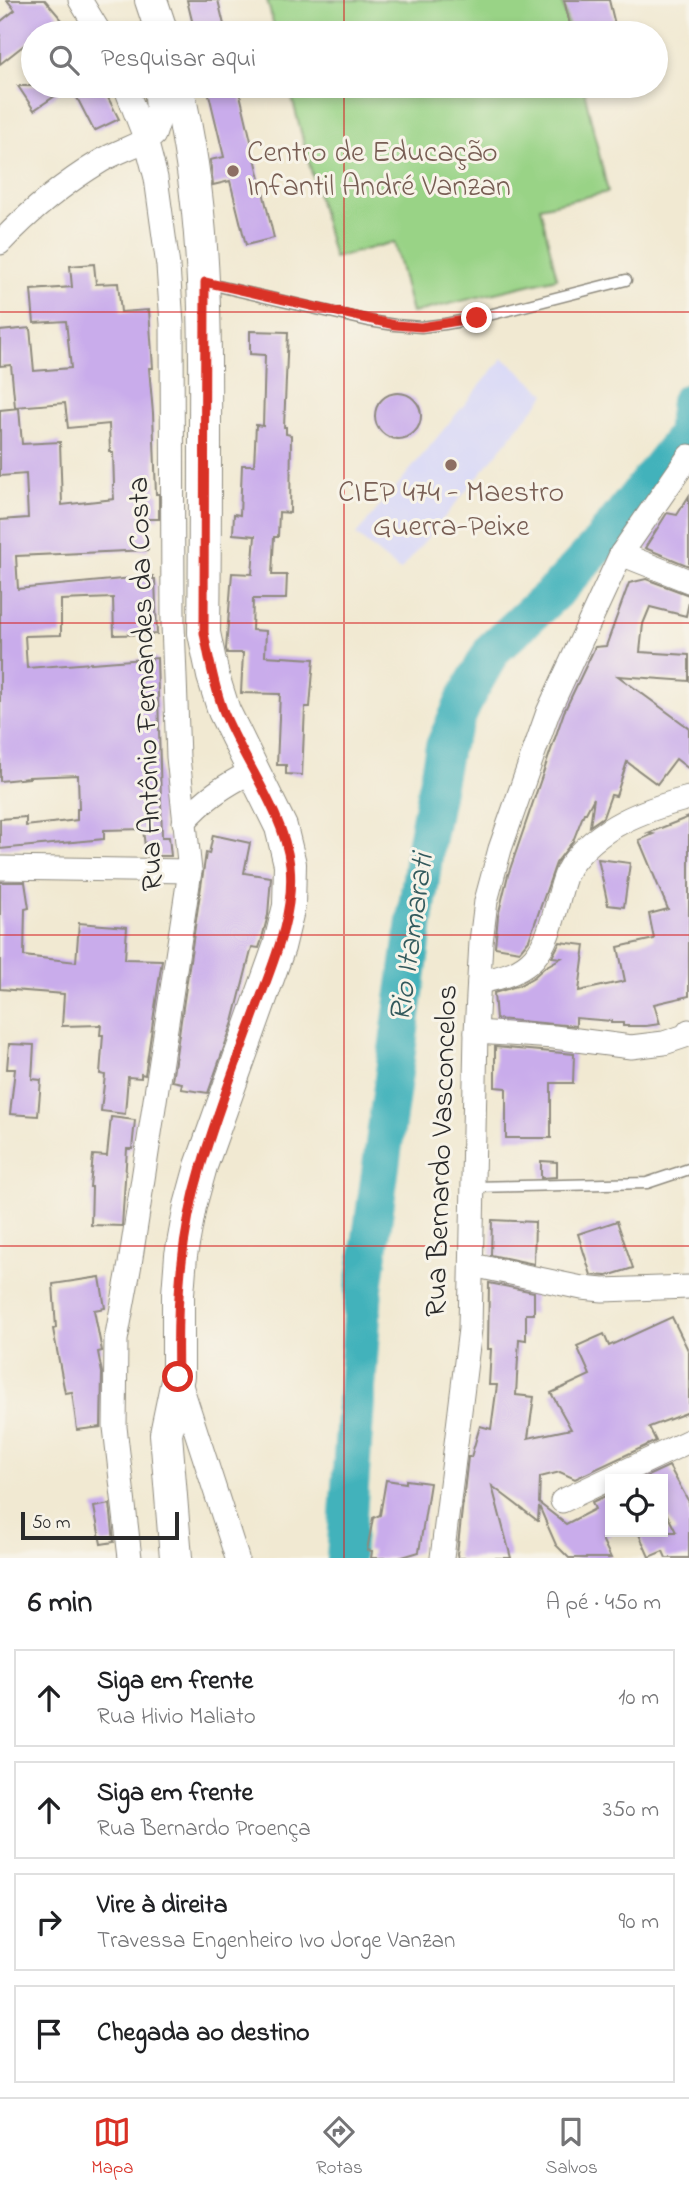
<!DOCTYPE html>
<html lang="pt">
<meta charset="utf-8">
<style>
body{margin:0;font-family:"Indie Flower",sans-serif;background:#f2f2f2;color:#202124}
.controls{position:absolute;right:21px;bottom:21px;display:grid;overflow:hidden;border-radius:0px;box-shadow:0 4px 10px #0003}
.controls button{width:63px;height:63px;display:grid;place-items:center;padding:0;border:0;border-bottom:2px solid #e0e0e0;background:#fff;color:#202124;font:35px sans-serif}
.scale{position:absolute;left:21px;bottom:18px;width:158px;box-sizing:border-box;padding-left:7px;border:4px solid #2b2b2b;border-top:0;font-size:19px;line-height:24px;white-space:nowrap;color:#2b2b2b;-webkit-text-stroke:5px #f7f3e8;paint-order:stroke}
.stop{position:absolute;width:21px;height:21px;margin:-16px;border:5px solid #d93025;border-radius:50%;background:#fff}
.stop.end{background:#d93025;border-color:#fff;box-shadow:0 2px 7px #0008}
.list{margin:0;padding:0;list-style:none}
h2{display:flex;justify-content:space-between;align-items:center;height:91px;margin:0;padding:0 28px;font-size:30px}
h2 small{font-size:23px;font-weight:400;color:#757577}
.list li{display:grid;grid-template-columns:46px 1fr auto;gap:21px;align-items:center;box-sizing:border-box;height:98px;margin:0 14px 14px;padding:0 14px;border:2px solid #e0e0e0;border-radius:0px}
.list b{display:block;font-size:26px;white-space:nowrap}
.list p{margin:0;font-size:23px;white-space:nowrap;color:#757577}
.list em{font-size:23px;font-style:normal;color:#757577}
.icon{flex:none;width:38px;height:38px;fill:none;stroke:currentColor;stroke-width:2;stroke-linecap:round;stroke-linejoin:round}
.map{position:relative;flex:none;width:689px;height:1558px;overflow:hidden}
.search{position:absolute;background:#fff;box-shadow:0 4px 10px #0003;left:21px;right:21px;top:21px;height:77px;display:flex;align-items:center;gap:18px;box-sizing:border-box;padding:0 24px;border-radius:38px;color:#757577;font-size:26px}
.sheet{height:539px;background:#fff}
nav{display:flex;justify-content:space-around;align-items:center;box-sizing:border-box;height:98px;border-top:2px solid #e0e0e0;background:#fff;font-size:19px;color:#757577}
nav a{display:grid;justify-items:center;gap:4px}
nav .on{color:#d93025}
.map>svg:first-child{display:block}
</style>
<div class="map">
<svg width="689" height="1558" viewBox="0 0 689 1558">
<rect width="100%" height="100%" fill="#f7f3e8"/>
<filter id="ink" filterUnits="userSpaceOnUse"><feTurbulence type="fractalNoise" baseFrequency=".0143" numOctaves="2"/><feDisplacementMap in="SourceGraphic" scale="14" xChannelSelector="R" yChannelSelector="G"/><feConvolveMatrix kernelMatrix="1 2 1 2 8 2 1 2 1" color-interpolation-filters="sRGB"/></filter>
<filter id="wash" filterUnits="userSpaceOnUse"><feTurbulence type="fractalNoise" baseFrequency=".00686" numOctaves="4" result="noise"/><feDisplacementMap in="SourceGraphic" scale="28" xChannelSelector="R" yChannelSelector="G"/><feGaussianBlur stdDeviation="1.57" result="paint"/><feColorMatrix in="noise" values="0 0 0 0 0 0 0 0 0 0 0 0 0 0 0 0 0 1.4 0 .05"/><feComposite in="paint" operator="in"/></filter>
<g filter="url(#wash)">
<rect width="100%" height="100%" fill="#f1e9d2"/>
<polygon fill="#d7d7f8" points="503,358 546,394 400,571 356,535"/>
<g fill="#99d386" stroke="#627f58" stroke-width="2">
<polygon points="267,0 562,0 570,33 276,33"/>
<polygon points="289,86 583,86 608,192 540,207 557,278 412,313 394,242 334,258"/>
</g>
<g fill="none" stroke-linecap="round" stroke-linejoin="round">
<polyline stroke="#42b2bb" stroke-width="38" points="345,1558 364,1288 426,842 444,747 466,697 493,649 558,589 597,547 685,436 689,402"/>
</g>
<g id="blocks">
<g fill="#c9aceb">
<polygon points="7,0 45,0 73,33 33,33 33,38 0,64 0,22 15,10"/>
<polygon points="187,0 218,0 226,33 195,33"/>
<polygon points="564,0 609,0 617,33 572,33"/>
<polygon points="18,86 70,86 34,110"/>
<polygon points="71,86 102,86 119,119 94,131"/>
<polygon points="207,86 238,86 274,238 246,245 230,181 213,185 210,160 224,157"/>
<polygon points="94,264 96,284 118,283 121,312 149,310 153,368 149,368 153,413 156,494 159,494 159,519 145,519 148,550 16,556 18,589 153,576 153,579 155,579 157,634 114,635 113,598 61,600 61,635 25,636 27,668 157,658 162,837 169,837 171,856 146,856 143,829 104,830 104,839 0,849 0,819 26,817 26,826 77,820 77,809 79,809 78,775 29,777 29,778 0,781 0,520 28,518 26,474 0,476 0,410 19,408 22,444 60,442 62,505 114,499 113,485 114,485 113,452 110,452 109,424 68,428 65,403 15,407 11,365 0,366 0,331 30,328 34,371 71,368 66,321 34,323 31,290 72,287 70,266"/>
<polygon points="250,331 288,332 284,427 286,427 286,434 291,435 290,513 279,512 278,537 274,537 272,575 287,575 286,599 253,599 252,630 266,631 265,656 314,659 310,707 305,707 302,775 286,774 286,765 277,765 280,694 241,693 243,653 227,653 226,649 232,573 252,574 255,536 233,534 234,514 240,515 242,465 254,465 256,425 263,426 265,355 250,354"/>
<circle cx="398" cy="416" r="23"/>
<polygon points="689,496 689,566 645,548 667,513 677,515"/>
<polygon points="646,579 689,595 689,602 686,616 650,607 643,624 640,652 689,655 689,681 618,676 689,728 689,769 676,759 657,784 627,762 616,796 611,795 603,817 590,826 594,798 586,813 584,813 573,841 556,863 529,940 520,951 495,947 498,916 508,875 564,712 595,647 606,646 629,583"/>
<polygon points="689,817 689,996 654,1004 660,1024 646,1026 623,1026 623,1023 611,1023 611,1021 576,1018 576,1026 496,1019 494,993 520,985 534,977 545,967 561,958 552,957 560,942 585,945 579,991 625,981 618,947 654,939 649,914 668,909 639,840 653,834 648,833"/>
<polygon points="213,835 250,843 244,873 271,877 268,915 261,942 259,948 252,947 233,1022 208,1093 181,1089 182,1083 172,1081 206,853 209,854"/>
<polygon points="598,859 630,863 624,907 608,905"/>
<polygon points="0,882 25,882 29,908 25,909 24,956 76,962 79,923 127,927 125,959 162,960 145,1075 141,1074 141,1078 128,1077 125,1114 101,1111 105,1075 100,1074 103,1035 100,1035 101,1025 62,1026 64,994 0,989"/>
<polygon points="9,1044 34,1045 32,1079 41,1080 38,1116 10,1114 15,1069 7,1069"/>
<polygon points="495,1047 574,1054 573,1083 551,1083 551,1138 506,1138 506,1088 495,1087"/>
<polygon points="111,1117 135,1120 132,1149 127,1149 122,1226 91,1225 92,1187 90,1187 93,1155 107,1156"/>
<polygon points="541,1161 557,1162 557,1177 541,1178"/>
<polygon points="492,1220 535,1222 534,1264 491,1255"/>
<polygon points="617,1221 633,1268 607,1276 591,1275 578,1234"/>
<polygon points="100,1277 105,1308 94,1310 102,1351 98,1352 102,1373 101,1427 77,1430 72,1392 65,1393 53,1329 56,1328 53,1284"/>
<polygon points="489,1283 534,1292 534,1314 526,1314 526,1340 519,1339 516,1395 534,1397 528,1438 571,1429 551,1393 590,1375 577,1346 604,1334 609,1346 672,1317 689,1352 689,1412 649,1427 656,1441 575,1479 560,1472 540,1477 539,1503 566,1524 595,1509 592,1502 610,1494 610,1538 609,1535 602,1539 611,1558 569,1558 556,1545 539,1506 538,1521 492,1486 511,1558 458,1558 457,1554 468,1457 471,1457 480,1426 491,1429 497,1385 489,1385 491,1349 488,1349"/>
<polygon points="669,1466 689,1502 689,1558 666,1558 663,1551 649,1557 638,1532 676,1532 663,1507 663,1479 641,1479"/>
<polygon points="386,1480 406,1483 406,1480 430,1483 419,1552 399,1558 371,1558 372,1551 367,1550 373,1518 380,1515"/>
<polygon points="110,1504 114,1542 101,1544 94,1507"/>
</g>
</g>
</g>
<g filter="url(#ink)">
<use href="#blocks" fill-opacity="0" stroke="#8e8a7e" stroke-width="2"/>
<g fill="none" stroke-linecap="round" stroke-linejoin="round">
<defs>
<g id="lane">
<polyline points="205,283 369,321 395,325 421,327 445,324 477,318 626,280"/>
<polyline points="473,1187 647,1183 689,1169"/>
</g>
<g id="street">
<polyline points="80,0 100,33"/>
<polyline points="125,86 146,140 156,178 168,266 172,324 173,624 178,757 190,871 130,1264 116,1340 115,1427 130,1558"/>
<path d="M 0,243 C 30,211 63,184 101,161 C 118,151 137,146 154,135 L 158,123 L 156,86"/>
<polyline points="621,554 689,581"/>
<path d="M 184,822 C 205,798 225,785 253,771"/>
<polyline points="0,868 190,871"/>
<path d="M 479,982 C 535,972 544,954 558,901 C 561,890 564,875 570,866 C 599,826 643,810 689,798"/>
<polyline points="476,1032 554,1037 631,1047 664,1043 685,1036 689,1031"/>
<polyline points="472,1265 582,1288 603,1290 689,1287"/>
<polyline points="178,1376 237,1558"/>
<polyline points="562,1501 689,1441"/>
<polyline points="442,1558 470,1329 476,1032 481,942 486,901 500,849 548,712 621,554 689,456"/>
</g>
<g id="secondary">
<polyline points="151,0 162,33"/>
<path d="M 176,1558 L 166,1434 L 178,1376 L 178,1294 L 181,1255 L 190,1206 L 201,1166 L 279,947 L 289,906 L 290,864 L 281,827 L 224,711 L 213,676 L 204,633 C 205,563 205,494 205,425 C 206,311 204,197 177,86"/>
</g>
</defs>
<use href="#lane" stroke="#8e8a7e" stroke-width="13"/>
<use href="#street" stroke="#8e8a7e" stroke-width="25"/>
<use href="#secondary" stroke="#8e8a7e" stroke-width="34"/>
<use href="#lane" stroke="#fff" stroke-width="10"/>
<use href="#street" stroke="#fff" stroke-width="23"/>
<use href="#secondary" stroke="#fff" stroke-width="32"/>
</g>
</g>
<g fill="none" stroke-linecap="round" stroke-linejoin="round" filter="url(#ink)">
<path stroke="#d93025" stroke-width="9" d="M 178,1377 C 176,1305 180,1236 201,1167 C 216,1115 236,1064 255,1012 C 272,965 295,916 290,865 C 284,812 242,759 223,710 C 214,685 209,659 204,633 L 205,282 L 395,325 L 421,327 L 477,318"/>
</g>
<path fill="none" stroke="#d62828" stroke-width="2" stroke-opacity="0.55" d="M 344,0 L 344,33M 344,86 L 344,1558M 0,312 L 689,312M 0,623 L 689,623M 0,935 L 689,935M 0,1246 L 689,1246"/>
<g fill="#8d6e63" stroke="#f7f3e8" stroke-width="2.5">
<circle cx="233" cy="171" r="7"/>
<circle cx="451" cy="465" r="7"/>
</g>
<g text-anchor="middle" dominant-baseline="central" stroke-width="6" stroke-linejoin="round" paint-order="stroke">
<g font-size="30" fill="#785e54" stroke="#f7f3e8" text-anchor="start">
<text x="247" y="154">Centro de Educação<tspan x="247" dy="34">Infantil André Vanzan</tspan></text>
<text x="451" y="494" text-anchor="middle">CIEP 474 - Maestro<tspan x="451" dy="34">Guerra-Peixe</tspan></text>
</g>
<g font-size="30" fill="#2b2b2b" stroke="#f7f3e8">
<text transform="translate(147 684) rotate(-92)">Rua Antônio Fernandes da Costa</text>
<text transform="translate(443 1151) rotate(-88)">Rua Bernardo Vasconcelos</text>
</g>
<g font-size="32" font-style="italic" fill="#335a5d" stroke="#f7f3e8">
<text transform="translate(413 938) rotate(-82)">Rio Itamarati</text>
</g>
</g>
</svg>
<div class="controls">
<button><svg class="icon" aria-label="locate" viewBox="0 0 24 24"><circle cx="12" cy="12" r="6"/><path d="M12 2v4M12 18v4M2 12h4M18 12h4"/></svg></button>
</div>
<div class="scale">50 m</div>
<div class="stop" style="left:178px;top:1377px"></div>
<div class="stop end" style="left:477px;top:318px"></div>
<div class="search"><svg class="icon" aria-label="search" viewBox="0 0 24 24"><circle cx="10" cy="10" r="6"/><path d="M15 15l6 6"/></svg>Pesquisar aqui</div>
</div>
<section class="sheet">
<h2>6 min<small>A pé · 450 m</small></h2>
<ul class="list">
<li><svg class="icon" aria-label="ahead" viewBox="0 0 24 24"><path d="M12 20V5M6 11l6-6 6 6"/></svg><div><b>Siga em frente</b><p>Rua Hivio Maliato</p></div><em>10 m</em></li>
<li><svg class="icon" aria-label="ahead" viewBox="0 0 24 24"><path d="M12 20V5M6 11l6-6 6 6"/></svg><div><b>Siga em frente</b><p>Rua Bernardo Proença</p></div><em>350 m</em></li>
<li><svg class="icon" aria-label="right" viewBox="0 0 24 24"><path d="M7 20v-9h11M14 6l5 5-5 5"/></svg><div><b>Vire à direita</b><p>Travessa Engenheiro Ivo Jorge Vanzan</p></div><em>90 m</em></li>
<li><svg class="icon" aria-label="arrive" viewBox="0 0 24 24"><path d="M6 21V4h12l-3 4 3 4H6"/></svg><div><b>Chegada ao destino</b></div></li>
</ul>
</section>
<nav>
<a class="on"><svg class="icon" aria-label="map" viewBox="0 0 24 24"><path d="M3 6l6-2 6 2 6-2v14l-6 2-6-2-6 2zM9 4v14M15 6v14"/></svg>Mapa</a>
<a><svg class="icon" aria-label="directions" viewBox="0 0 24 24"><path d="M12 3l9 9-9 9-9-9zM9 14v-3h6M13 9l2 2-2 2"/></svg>Rotas</a>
<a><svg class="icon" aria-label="saved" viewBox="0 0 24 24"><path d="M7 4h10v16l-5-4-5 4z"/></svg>Salvos</a>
</nav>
